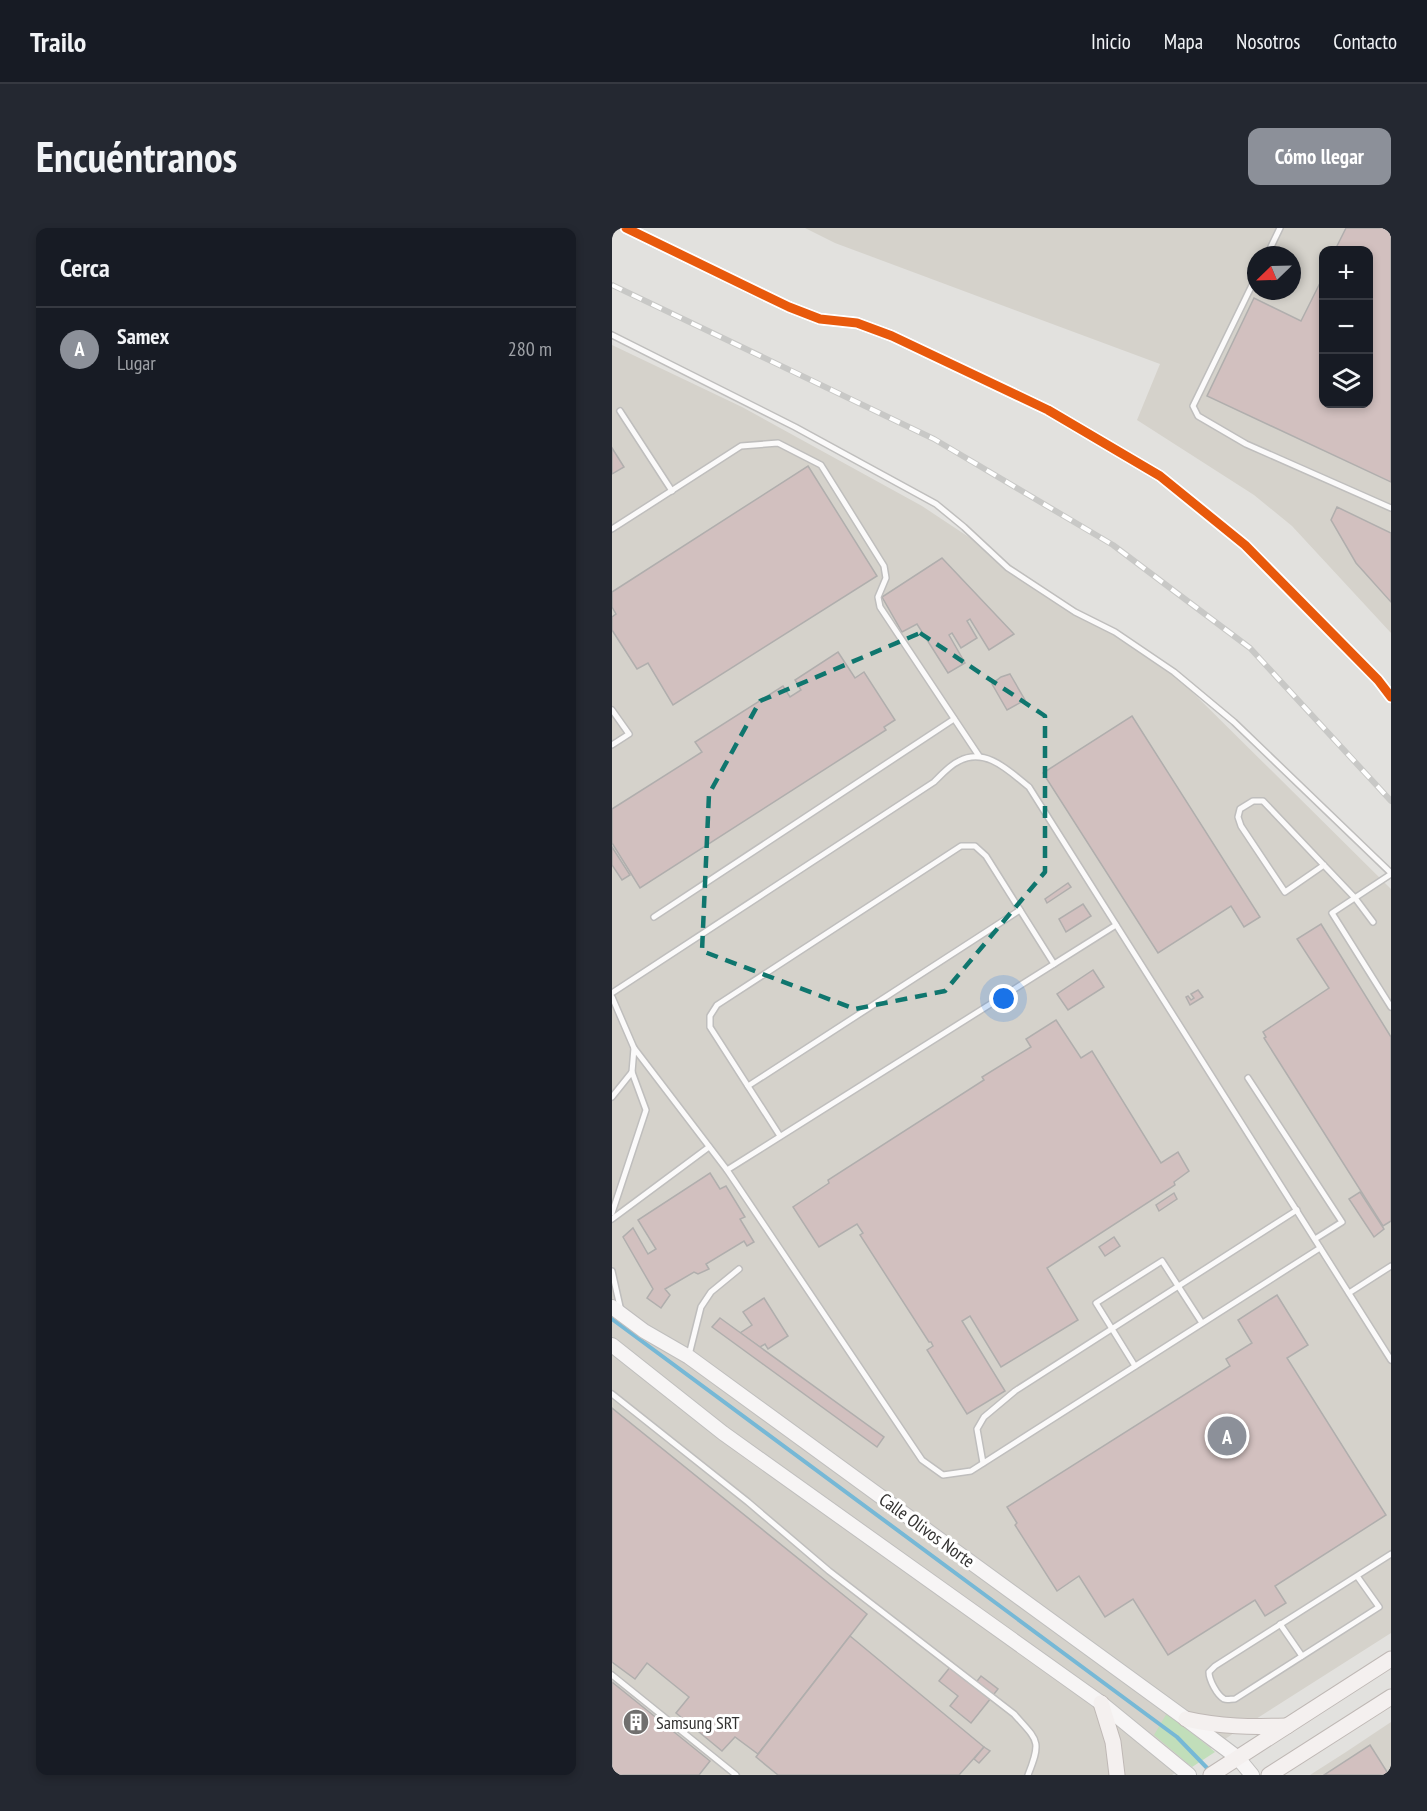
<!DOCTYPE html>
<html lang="es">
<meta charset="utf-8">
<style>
body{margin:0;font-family:"PT Sans Narrow",sans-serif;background:#242831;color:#f1f3f6}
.controls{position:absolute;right:18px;top:18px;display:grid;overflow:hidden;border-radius:12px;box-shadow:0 3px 9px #0003}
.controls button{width:54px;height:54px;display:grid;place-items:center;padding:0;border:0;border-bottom:2px solid #363941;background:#171b24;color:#f1f3f6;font:30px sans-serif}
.compass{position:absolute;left:635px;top:18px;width:54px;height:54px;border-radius:50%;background:#171b24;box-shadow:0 3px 9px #0003;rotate:247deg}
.you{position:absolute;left:392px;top:771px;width:21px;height:21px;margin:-15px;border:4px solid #fff;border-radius:50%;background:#1a73e8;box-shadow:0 0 0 9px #1a73e833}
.badge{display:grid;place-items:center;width:39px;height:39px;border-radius:50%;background:#8c9099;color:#fff;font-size:20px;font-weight:700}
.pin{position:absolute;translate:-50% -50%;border:3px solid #fff;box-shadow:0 2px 6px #0006}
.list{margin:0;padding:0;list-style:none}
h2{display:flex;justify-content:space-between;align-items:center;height:78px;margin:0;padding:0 24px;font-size:26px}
h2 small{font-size:20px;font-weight:400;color:#9ea1a6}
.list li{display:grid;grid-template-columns:39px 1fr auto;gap:18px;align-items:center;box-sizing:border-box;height:84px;padding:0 24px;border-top:2px solid #363941}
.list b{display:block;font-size:22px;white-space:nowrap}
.list p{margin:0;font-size:20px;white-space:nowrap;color:#9ea1a6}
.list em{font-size:20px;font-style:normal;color:#9ea1a6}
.icon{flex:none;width:33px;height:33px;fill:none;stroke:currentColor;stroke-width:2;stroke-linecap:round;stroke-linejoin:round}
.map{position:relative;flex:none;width:779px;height:1547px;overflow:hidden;border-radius:12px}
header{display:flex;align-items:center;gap:36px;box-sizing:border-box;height:84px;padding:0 30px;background:#171b24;border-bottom:2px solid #363941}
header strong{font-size:28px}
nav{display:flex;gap:33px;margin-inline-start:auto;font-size:21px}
.intro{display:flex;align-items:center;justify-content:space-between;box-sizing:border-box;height:144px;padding:0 36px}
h1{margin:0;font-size:42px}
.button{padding:15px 27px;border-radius:12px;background:#8c9099;color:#fff;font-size:21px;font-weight:700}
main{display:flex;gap:36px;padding:0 36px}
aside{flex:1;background:#171b24;border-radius:12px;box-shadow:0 3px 9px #0003}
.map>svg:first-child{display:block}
</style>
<header>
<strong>Trailo</strong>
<nav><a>Inicio</a><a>Mapa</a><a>Nosotros</a><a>Contacto</a></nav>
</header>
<div class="intro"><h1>Encuéntranos</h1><a class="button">Cómo llegar</a></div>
<main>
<aside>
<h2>Cerca<small></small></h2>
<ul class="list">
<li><span class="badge">A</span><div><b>Samex</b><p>Lugar</p></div><em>280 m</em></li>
</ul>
</aside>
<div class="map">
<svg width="779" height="1547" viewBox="0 0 779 1547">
<rect width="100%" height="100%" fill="#e2e1de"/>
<g fill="#d5d2cb" fill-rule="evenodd">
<path d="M 193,0 L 779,0 L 779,405 L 680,298 L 642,267 L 525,192 L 548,136 L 223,15 ZM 712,22 L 756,22 L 756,176 L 712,176 ZM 644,27 L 680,27 L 680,63 L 644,63 Z"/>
<polygon points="0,117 130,179 310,278 561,445 779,661 779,1405 622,1505 560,1547 0,1547"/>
<polygon points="779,1494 779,1547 698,1547 734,1524"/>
</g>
<polygon fill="#c1deba" points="555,1485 603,1524 580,1539 542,1507"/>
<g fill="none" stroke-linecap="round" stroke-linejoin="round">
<polyline stroke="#76b8d6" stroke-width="4" points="0,1091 565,1509 597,1542"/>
</g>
<g fill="#d2c0bf" stroke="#b0aead" stroke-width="1.5">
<polygon points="734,0 779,0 779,254 595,168 642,70 689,93 712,47 712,176 756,176 756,22 723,22"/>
<polygon points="0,220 12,239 0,246"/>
<polygon points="196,238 265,348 61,477 36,435 25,441 0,402 0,389 4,386 0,379 0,364"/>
<polygon points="725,279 779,305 779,374 744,335 719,292"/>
<polygon points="330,330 402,406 377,422 358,391 355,393 365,410 349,420 340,405 337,407 353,435 336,445 305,396 290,404 270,369"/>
<polygon points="226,424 243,450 252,444 283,492 272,499 274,502 28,660 0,615 0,581 90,524 83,514 171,458 178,469 189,462 183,452"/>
<polygon points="398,446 413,472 395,482 380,456 389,449"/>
<polygon points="520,488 648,689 632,699 619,678 546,725 431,545"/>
<polygon points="0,619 18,647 10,652 0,637"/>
<polygon points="456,655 459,659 435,675 433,671"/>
<polygon points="471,676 479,688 454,704 447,691"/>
<polygon points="709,696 779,809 779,993 771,998 652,810 654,809 651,804 717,760 685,711"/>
<polygon points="481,742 492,759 456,782 445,766"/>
<polygon points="586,762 591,769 578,777 574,769 576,768 579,772 582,770 579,766"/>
<polygon points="444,792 469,830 480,823 549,935 566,924 577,943 562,954 563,957 435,1040 466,1092 389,1139 358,1088 350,1093 393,1163 355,1186 315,1122 321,1118 319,1114 317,1114 248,1007 251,1005 245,996 207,1019 181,979 217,955 216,952 372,852 370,849 419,819 414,811"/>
<polygon points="98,945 108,961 114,958 133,989 128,991 142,1014 135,1018 132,1013 94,1036 97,1041 86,1046 82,1044 53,1061 58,1067 49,1080 35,1070 41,1061 11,1009 21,1000 36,1026 44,1021 26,992"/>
<polygon points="748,964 772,1001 762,1009 737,971"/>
<polygon points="562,965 565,971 547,983 544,977"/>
<polygon points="502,1009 508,1018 493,1028 487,1019"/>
<polygon points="665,1067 696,1117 675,1130 774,1287 663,1358 674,1375 653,1388 643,1372 556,1427 521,1371 493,1389 467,1348 445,1363 403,1297 405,1295 395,1279 618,1138 614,1131 640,1115 626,1092"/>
<polygon points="152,1070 176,1108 156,1121 153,1116 148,1119 128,1105 140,1097 131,1084"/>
<polygon points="108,1090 272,1209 265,1219 100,1099"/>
<polygon points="0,1180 255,1386 146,1526 123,1509 110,1523 64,1485 77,1469 35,1435 23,1451 0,1434"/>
<polygon points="238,1408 372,1519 347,1547 166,1547 144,1529"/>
<polygon points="339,1438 379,1470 359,1495 338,1478 346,1468 327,1453"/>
<polygon points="369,1448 386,1461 379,1470 362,1457"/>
<polygon points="0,1454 98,1533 87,1547 0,1547"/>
<polygon points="758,1517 777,1547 712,1547"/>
<polygon points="372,1519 378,1523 367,1535 362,1531"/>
</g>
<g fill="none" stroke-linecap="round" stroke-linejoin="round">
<defs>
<g id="service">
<polyline points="655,27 668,0"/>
<polyline points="644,49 581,178 586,188 634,216 779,280"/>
<polyline points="0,107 183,199 324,276 352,299 396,340 463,384 503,404 562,444 622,494 779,645"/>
<polyline points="8,183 60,263"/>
<polyline points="0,301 129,218 166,215 209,237 272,338 274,350 266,369 268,379 367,528"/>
<polyline points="0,482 17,506 0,517"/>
<polyline points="712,637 673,664 629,598 626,589 628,581 641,573 651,573 743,670 761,694"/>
<polyline points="779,646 720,685 779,779"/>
<polyline points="42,689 342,491"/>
<polyline points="504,697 115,942 310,1232 331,1247 359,1243 708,1020"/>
<path d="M 0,765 L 322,554 C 329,547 338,537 347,533 C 374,519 397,543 417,559 L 779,1132"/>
<polyline points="0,769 22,820 115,942"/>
<polyline points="636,850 730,994 703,1011"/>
<polyline points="136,858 408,682"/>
<polyline points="0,869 20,844"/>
<polyline points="168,908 98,799 98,788 105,777 349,618 363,618 374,628 442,736"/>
<polyline points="0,985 34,882 20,844 22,820"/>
<polyline points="0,991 97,919"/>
<polyline points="0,1043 9,1083"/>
<polyline points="737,1065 779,1038"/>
<polyline points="77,1127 89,1079 99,1064 127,1041"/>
<polyline points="523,1138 484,1075 550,1033 590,1095"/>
<path d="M 0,1166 L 136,1274 L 217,1343 L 402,1486 C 426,1513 430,1512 416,1547"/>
<polyline points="371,1235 365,1201 372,1189 403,1163 685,982"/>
<path d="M 745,1348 L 767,1379 L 623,1471 C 619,1471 615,1472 612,1471 C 605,1467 597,1452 597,1444 L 603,1438 C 662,1401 720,1363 779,1326"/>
<polyline points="668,1396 690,1428"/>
<polyline points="0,1447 124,1547"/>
</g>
<polyline id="minor" points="14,0 177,79 208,91 245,95 280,108 436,182 548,248 633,317 766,452 779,469"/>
<g id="secondary">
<polyline points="0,1079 32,1103 77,1129 574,1491 626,1530 640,1547"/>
<polyline points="0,1117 111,1205 489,1475 577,1547"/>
</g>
<g id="primary">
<polyline points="489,1475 501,1514 505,1547"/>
<path d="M 574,1491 C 608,1499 640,1499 675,1498"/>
<polyline points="599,1547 779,1431"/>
<polyline points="657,1547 779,1469"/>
</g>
</defs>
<use href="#service" stroke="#bfbebd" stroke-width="8"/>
<use href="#minor" stroke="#bfbebd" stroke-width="13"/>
<use href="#secondary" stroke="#bfbebd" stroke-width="16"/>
<use href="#primary" stroke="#bfb8b5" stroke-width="17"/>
<use href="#service" stroke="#fbfafa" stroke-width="5"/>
<use href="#minor" stroke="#fbfafa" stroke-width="10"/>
<use href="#secondary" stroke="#f7f5f5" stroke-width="14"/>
<use href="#primary" stroke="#f4f0ef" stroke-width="15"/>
<defs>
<polyline id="rail" points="0,57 322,211 501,317 638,420 779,573"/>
</defs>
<use href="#rail" stroke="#c8c8c6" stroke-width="6"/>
<use href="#rail" stroke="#fff" stroke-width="4" stroke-dasharray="11" stroke-linecap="butt"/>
<defs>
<polyline id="cycleway" points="14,0 177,79 208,91 245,95 280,108 436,182 548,248 633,317 766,452 779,469"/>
</defs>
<use href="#cycleway" stroke="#fff" stroke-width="13"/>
<use href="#cycleway" stroke="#e8590c" stroke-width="9"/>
</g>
<path fill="none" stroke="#0f766e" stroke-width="4.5" stroke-dasharray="12 8" stroke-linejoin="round" d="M 308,405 L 433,488 L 433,644 L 333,763 L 243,781 L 90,723 L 97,566 L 148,473 Z"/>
<defs>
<symbol id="building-disc" viewBox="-11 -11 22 22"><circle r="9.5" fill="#706f6e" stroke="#fff"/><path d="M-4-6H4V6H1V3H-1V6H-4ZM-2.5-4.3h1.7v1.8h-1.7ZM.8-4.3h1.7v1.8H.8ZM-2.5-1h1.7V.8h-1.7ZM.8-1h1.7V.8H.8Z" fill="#fff"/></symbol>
</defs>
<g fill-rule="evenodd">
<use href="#building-disc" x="9" y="1479" width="30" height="30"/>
</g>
<g text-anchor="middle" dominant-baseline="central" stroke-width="6" stroke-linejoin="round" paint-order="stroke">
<g font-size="18" fill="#333231" stroke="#fff">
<text transform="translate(315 1302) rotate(36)">Calle Olivos Norte</text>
</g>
<g font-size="18" fill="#333231" stroke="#fff" text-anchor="start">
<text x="44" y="1494">Samsung SRT</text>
</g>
</g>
</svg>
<div class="controls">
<button>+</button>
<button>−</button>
<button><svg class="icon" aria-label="layers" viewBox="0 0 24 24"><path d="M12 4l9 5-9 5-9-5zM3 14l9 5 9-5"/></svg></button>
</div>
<svg class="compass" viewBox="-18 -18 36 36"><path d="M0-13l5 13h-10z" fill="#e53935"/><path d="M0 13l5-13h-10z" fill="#9ea1a6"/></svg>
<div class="you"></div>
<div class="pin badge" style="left:615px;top:1208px">A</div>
</div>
</main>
